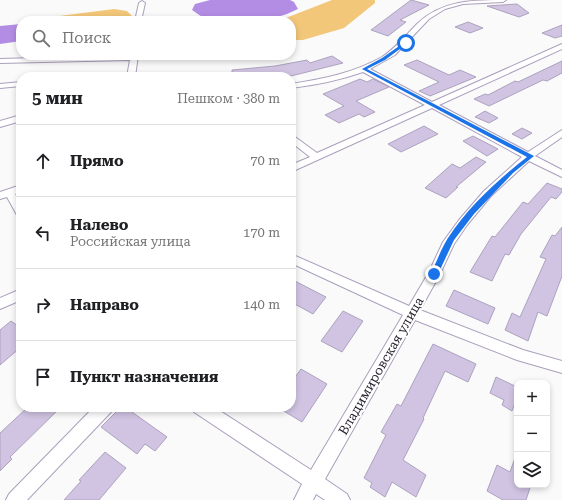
<!DOCTYPE html>
<html lang="ru">
<meta charset="utf-8">
<style>
body{margin:0;font-family:"Roboto Serif",serif;background:#f6f6f6;color:#202124}
.controls{position:absolute;right:12px;bottom:12px;display:grid;overflow:hidden;border-radius:8px;box-shadow:0 2px 6px #0003}
.controls button{width:36px;height:36px;display:grid;place-items:center;padding:0;border:0;border-bottom:1px solid #e0e0e0;background:#fff;color:#202124;font:20px sans-serif}
.stop{position:absolute;width:12px;height:12px;margin:-9px;border:3px solid #1a73e8;border-radius:50%;background:#fff}
.stop.end{background:#1a73e8;border-color:#fff;box-shadow:0 1px 4px #0008}
.list{margin:0;padding:0;list-style:none}
h2{display:flex;justify-content:space-between;align-items:center;height:52px;margin:0;padding:0 16px;font-size:17px}
h2 small{font-size:13px;font-weight:400;color:#757577}
.list li{display:grid;grid-template-columns:26px 1fr auto;gap:12px;align-items:center;box-sizing:border-box;height:72px;padding:0 16px;border-top:1px solid #e0e0e0}
.list b{display:block;font-size:15px;white-space:nowrap}
.list p{margin:0;font-size:13px;white-space:nowrap;color:#757577}
.list em{font-size:13px;font-style:normal;color:#757577}
.icon{flex:none;width:22px;height:22px;fill:none;stroke:currentColor;stroke-width:2;stroke-linecap:round;stroke-linejoin:round}
.map{position:relative;flex:none;width:562px;height:500px;overflow:hidden}
.search{position:absolute;background:#fff;box-shadow:0 2px 6px #0003;left:16px;top:16px;width:280px;height:44px;display:flex;align-items:center;gap:10px;box-sizing:border-box;padding:0 14px;border-radius:16px;color:#757577;font-size:15px}
.panel{position:absolute;background:#fff;box-shadow:0 2px 6px #0003;left:16px;top:72px;width:280px;height:340px;border-radius:16px}
.map>svg:first-child{display:block}
</style>
<div class="map">
<svg width="562" height="500" viewBox="0 0 562 500">
<rect width="100%" height="100%" fill="#fafafa"/>
<g fill="#f3c77a">
<polygon points="332,0 375,0 375,3 344,28 303,40 291,40 291,21 278,21"/>
<polygon points="114,9 127,11 133,17 129,21 32,21 36,19"/>
</g>
<g fill="#b38de4">
<polygon points="210,0 290,0 294,2 298,9 287,14 264,21 208,21 192,10 195,4"/>
<polygon points="21,24 21,41 0,44 0,26"/>
</g>
<g fill="#d0c4e2" stroke="#ada2bf">
<polygon points="411,0 429,5 400,20 406,22 388,36 371,30"/>
<polygon points="517,4 529,13 519,17 487,6"/>
<polygon points="468,22 483,28 470,33 455,27"/>
<polygon points="562,25 562,36 555,38 542,33"/>
<polygon points="332,56 343,63 291,76 232,77 232,70 275,66 307,60 310,63"/>
<polygon points="417,60 449,75 460,70 476,77 430,96 419,91 439,82 404,65"/>
<polygon points="562,61 562,73 547,81 543,80 489,106 474,99 485,94 488,95 515,81 518,82"/>
<polygon points="360,79 367,82 373,79 389,87 356,101 375,112 364,117 359,114 339,123 325,115 344,106 323,94"/>
<polygon points="485,111 498,118 489,123 475,117"/>
<polygon points="424,126 438,134 401,152 388,144"/>
<polygon points="522,128 532,133 522,139 512,134"/>
<polygon points="473,136 498,149 487,156 463,141"/>
<polygon points="476,157 486,162 456,187 458,187 446,198 425,188 452,164 460,168"/>
<polygon points="547,183 562,189 562,192 556,199 551,197 521,234 509,255 505,254 492,281 470,272 492,236 495,237 523,202 528,204"/>
<polygon points="562,227 562,276 547,316 538,312 528,341 505,330 512,313 520,317 546,259 540,257 552,235 555,236"/>
<polygon points="291,279 326,297 313,314 291,302"/>
<polygon points="454,290 495,308 488,324 446,306"/>
<polygon points="343,311 363,321 342,352 321,341"/>
<polygon points="11,321 21,328 21,347 0,365 0,330"/>
<polygon points="433,344 476,364 468,382 445,371 423,418 424,419 403,460 426,475 416,497 392,482 385,497 370,487 372,483 364,478 386,435 381,432 397,404 401,406"/>
<polygon points="301,369 327,384 302,422 277,407 291,407 291,383"/>
<polygon points="496,377 517,387 517,398 512,411 502,405 504,400 490,393"/>
<polygon points="28,407 61,407 10,457 12,459 0,471 0,433"/>
<polygon points="121,407 125,407 167,437 155,451 145,444 137,454 101,427"/>
<polygon points="105,452 126,468 99,500 64,500 81,481 79,480"/>
<polygon points="516,455 517,485 531,485 526,500 503,500 487,491 497,465 510,472"/>
</g>
<g fill="none" stroke-linecap="round" stroke-linejoin="round">
<defs>
<g id="street">
<path d="M 506,0 L 503,2 L 463,4 L 445,9 L 429,19 L 395,55 L 370,69 L 432,102 L 562,44 L 562,49 L 439,105 L 528,152 L 562,130 L 562,137 L 535,156 L 562,170 L 562,177 L 529,161 L 491,196 L 467,225 L 454,244 L 440,274 L 420,310 L 523,350 L 562,361 L 562,373 L 517,360 L 415,320 L 325,479 L 347,494 L 350,500 L 325,500 L 316,494 L 313,500 L 294,500 L 302,484 L 194,412 L 192,407 L 214,407 L 311,470 L 403,315 L 291,263 L 291,254 L 409,306 L 429,272 L 443,242 L 459,220 L 484,191 L 522,157 L 432,108 L 291,172 L 291,165 L 310,157 L 291,142 L 291,134 L 317,153 L 425,105 L 363,72 C 340,80 316,85 291,88 L 291,84 C 322,79 354,73 382,57 C 396,48 406,35 417,24 C 442,0 473,0 506,0 Z"/>
<polygon points="142,1 145,3 141,21 135,21 139,3"/>
<polygon points="138,55 135,77 127,77 130,60 0,63 0,59"/>
<polygon points="21,82 21,86 0,88 0,84"/>
<polygon points="21,115 21,121 0,127 0,121"/>
<polygon points="21,185 21,192 15,194 21,203 21,216 17,215 7,197 0,199 0,192"/>
<polygon points="21,289 21,300 0,309 0,298"/>
<polygon points="94,407 113,407 111,412 27,500 6,500 9,494"/>
</g>
</defs>
<use href="#street" stroke="#ab9fbc" stroke-width="2"/>
<use href="#street" fill="#fff" fill-rule="evenodd"/>
</g>
<path fill="#1a73e8" d="M 405,42 L 408,43 L 385,60 L 367,69 L 534,156 L 513,173 L 474,214 L 454,240 L 438,274 L 434,277 L 431,274 C 436,263 441,249 448,238 C 468,207 499,179 527,157 L 362,69 L 382,58 Z"/>
<g text-anchor="middle" dominant-baseline="central" stroke-width="4" stroke-linejoin="round" paint-order="stroke">
<g font-size="13" fill="#27232e" stroke="#fff">
<text transform="translate(381 366) rotate(-60)">Владимировская улица</text>
</g>
</g>
</svg>
<div class="controls">
<button>+</button>
<button>−</button>
<button><svg class="icon" aria-label="layers" viewBox="0 0 24 24"><path d="M12 4l9 5-9 5-9-5zM3 14l9 5 9-5"/></svg></button>
</div>
<div class="stop" style="left:406px;top:43px"></div>
<div class="stop end" style="left:434px;top:274px"></div>
<div class="search"><svg class="icon" aria-label="search" viewBox="0 0 24 24"><circle cx="10" cy="10" r="6"/><path d="M15 15l6 6"/></svg>Поиск</div>
<section class="panel">
<h2>5 мин<small>Пешком · 380 m</small></h2>
<ul class="list">
<li><svg class="icon" aria-label="ahead" viewBox="0 0 24 24"><path d="M12 20V5M6 11l6-6 6 6"/></svg><div><b>Прямо</b></div><em>70 m</em></li>
<li><svg class="icon" aria-label="left" viewBox="0 0 24 24"><path d="M17 20v-9H6M10 6l-5 5 5 5"/></svg><div><b>Налево</b><p>Российская улица</p></div><em>170 m</em></li>
<li><svg class="icon" aria-label="right" viewBox="0 0 24 24"><path d="M7 20v-9h11M14 6l5 5-5 5"/></svg><div><b>Направо</b></div><em>140 m</em></li>
<li><svg class="icon" aria-label="arrive" viewBox="0 0 24 24"><path d="M6 21V4h12l-3 4 3 4H6"/></svg><div><b>Пункт назначения</b></div></li>
</ul>
</section>
</div>
